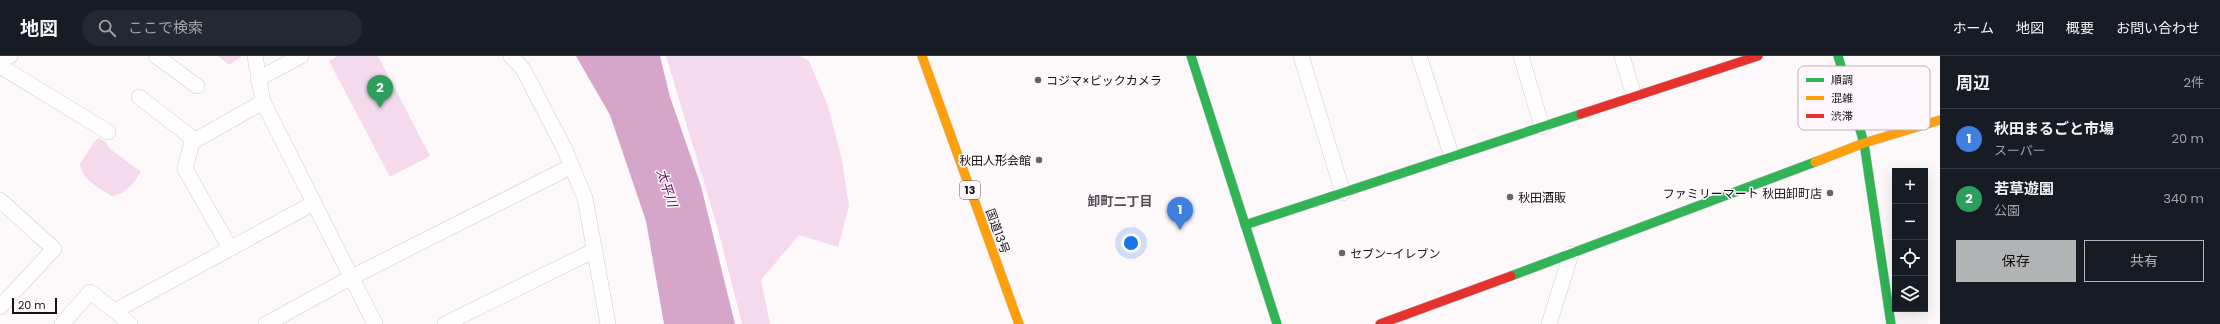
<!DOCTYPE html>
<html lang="ja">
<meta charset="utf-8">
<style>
body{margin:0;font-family:Poppins,"Noto Sans JP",sans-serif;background:#242831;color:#f1f3f6}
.controls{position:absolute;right:12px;bottom:12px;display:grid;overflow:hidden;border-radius:0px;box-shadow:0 4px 16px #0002}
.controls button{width:36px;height:36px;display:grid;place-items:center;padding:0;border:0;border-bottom:1px solid #363941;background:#171b24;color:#f1f3f6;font:20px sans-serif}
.scale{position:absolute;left:12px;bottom:10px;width:45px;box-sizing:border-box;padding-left:4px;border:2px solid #151315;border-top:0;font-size:11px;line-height:14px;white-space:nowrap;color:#151315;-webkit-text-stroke:3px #fff7fc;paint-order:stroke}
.you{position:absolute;left:1131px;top:187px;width:14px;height:14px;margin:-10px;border:3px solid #fff;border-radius:50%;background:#1a73e8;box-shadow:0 0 0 6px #1a73e833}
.badge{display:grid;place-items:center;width:26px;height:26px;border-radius:50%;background:#b2b3b5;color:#fff;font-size:13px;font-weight:700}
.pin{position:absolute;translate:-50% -33px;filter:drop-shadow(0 1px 2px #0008)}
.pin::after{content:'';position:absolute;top:21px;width:14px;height:12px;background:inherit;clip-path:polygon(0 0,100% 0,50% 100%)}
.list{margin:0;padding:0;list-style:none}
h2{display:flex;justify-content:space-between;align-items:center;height:52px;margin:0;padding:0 16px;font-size:17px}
h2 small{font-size:13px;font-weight:400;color:#9ea1a6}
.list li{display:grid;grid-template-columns:26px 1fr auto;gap:12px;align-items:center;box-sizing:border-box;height:60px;padding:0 16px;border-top:1px solid #363941}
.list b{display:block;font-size:15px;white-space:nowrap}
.list p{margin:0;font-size:13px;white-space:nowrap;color:#9ea1a6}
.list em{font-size:13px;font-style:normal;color:#9ea1a6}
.actions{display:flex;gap:8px;padding:12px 16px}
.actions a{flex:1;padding:9px 0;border:1px solid #b2b3b5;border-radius:0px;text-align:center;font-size:14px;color:#b2b3b5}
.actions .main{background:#b2b3b5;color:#111}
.icon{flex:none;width:22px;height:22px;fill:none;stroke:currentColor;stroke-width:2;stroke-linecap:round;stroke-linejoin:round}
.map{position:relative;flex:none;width:1940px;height:268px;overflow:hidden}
header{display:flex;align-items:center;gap:24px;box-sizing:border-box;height:56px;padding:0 20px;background:#171b24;border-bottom:1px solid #363941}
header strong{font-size:19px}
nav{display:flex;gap:22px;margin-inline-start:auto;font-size:14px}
.search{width:280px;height:36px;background:#242831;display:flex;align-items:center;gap:10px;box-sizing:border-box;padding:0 14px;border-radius:22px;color:#9ea1a6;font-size:15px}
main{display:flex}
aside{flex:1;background:#171b24}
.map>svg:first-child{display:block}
</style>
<header>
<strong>地図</strong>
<div class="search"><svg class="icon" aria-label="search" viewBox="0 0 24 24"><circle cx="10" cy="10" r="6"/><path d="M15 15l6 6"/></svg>ここで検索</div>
<nav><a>ホーム</a><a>地図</a><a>概要</a><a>お問い合わせ</a></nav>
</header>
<main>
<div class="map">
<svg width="1940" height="268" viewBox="0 0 1940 268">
<rect width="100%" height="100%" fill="#fdf9fb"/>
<g fill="#f4daec">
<polygon points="218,0 241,0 241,1 229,9"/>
<polygon points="338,0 378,0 430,100 390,121 329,5"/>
<polygon points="666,0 800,0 809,5 828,50 842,104 849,150 838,191 799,179 761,224 770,268 742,268 717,170"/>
<path d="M 99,82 L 106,86 L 109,92 L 141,116 C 133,128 127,137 112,140 C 99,132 82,124 80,108 L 94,86 Z"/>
</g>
<polygon fill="#d5a6c9" points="576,0 660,0 670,41 701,130 735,268 664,268 646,165 610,59"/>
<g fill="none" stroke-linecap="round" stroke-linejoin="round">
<defs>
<g id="street">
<polyline points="156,0 197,30"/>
<polyline points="255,0 263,46 375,268"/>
<polyline points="511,0 523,13 564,92 585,142 608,268"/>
<polyline points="1301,0 1343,137"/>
<polyline points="1419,0 1452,101"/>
<polyline points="1521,0 1542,71"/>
<polyline points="1622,0 1634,40"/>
<polyline points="0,4 10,0"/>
<polyline points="0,10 108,76"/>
<polyline points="258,23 301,0"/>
<polyline points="139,41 195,84"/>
<polyline points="0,144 54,193 0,251"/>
<polyline points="230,192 185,113 192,86 263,46"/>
<polyline points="115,255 130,268"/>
<polyline points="62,268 90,236 115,255 314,147"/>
<polyline points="266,268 352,221 572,110"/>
<polyline points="445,268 595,194"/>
<polyline points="1549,268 1571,198"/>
</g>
<g id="fast">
<polyline points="1191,0 1277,268"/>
<polyline points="1838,0 1864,87 1891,268"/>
<polyline points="1245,169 1581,58"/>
<polyline points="1511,220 1815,106"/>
</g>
<g id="slow">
<polyline points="922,0 1019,268"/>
<polyline points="1815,106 1864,87 1940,64"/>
</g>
<g id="jam">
<polyline points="1581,58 1758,0"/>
<polyline points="1380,268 1511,220"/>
</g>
</defs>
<use href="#street" stroke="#cecbcd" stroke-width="16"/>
<use href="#fast" stroke="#cecbcd" stroke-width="10"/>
<use href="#slow" stroke="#cecbcd" stroke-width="10"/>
<use href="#jam" stroke="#cecbcd" stroke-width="10"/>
<use href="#street" stroke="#fffefe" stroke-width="15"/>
<use href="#fast" stroke="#30b455" stroke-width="9"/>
<use href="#slow" stroke="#ff9f0a" stroke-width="9"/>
<use href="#jam" stroke="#e5322d" stroke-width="9"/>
</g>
<g fill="#666466" stroke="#fff7fc" stroke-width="1.5">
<circle cx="1038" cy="24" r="4"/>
<circle cx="1039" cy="104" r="4"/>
<circle cx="1830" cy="137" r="4"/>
<circle cx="1510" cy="141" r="4"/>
<circle cx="1342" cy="197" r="4"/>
</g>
<g text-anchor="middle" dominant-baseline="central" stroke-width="3" stroke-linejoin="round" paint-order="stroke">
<rect fill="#fff7fc" stroke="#5b575a" stroke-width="1" x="960" y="125" width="20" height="18" rx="3"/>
<g font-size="11" font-weight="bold" fill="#151315">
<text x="970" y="134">13</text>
</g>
<g font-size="12" fill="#151315" stroke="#fff7fc" text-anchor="start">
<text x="1046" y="24">コジマ×ビックカメラ</text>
<text x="1031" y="104" text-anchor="end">秋田人形会館</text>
<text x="1822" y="137" text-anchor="end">ファミリーマート 秋田卸町店</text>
<text x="1518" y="141">秋田酒販</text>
<text x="1350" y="197">セブン-イレブン</text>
</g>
<g font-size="12" fill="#151315" stroke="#fff7fc">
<text transform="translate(998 175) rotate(70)">国道13号</text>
</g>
<g font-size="13" font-style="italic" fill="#601152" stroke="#fff7fc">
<text transform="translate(667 132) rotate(72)">太平川</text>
</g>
<g font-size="13" font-weight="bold" fill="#534c51" stroke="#fff7fc">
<text x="1120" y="145">卸町二丁目</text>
</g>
</g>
<rect x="1798" y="10" width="132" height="64" rx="6" fill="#fff7fc" stroke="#b9b3b7" stroke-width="1"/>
<rect x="1806" y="22" width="18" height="4" fill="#30b455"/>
<rect x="1806" y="40" width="18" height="4" fill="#ff9f0a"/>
<rect x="1806" y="58" width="18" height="4" fill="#e5322d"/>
<g font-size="11" fill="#151315">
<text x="1831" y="28">順調</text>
<text x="1831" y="46">混雑</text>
<text x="1831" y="64">渋滞</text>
</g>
</svg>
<div class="controls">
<button>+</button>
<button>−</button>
<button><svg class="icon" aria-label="locate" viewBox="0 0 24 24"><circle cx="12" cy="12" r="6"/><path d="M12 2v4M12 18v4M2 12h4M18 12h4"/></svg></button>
<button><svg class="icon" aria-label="layers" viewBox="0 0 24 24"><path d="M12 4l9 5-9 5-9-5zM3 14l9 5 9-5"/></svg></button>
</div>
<div class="scale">20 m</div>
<div class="you"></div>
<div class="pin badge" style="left:1180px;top:174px;background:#3f7fe0">1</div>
<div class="pin badge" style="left:380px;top:52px;background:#2e9e5b">2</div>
</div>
<aside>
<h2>周辺<small>2件</small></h2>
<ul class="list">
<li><span class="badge" style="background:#3f7fe0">1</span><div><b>秋田まるごと市場</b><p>スーパー</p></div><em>20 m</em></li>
<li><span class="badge" style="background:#2e9e5b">2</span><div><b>若草遊園</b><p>公園</p></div><em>340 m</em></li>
</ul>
<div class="actions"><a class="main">保存</a><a>共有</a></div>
</aside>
</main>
